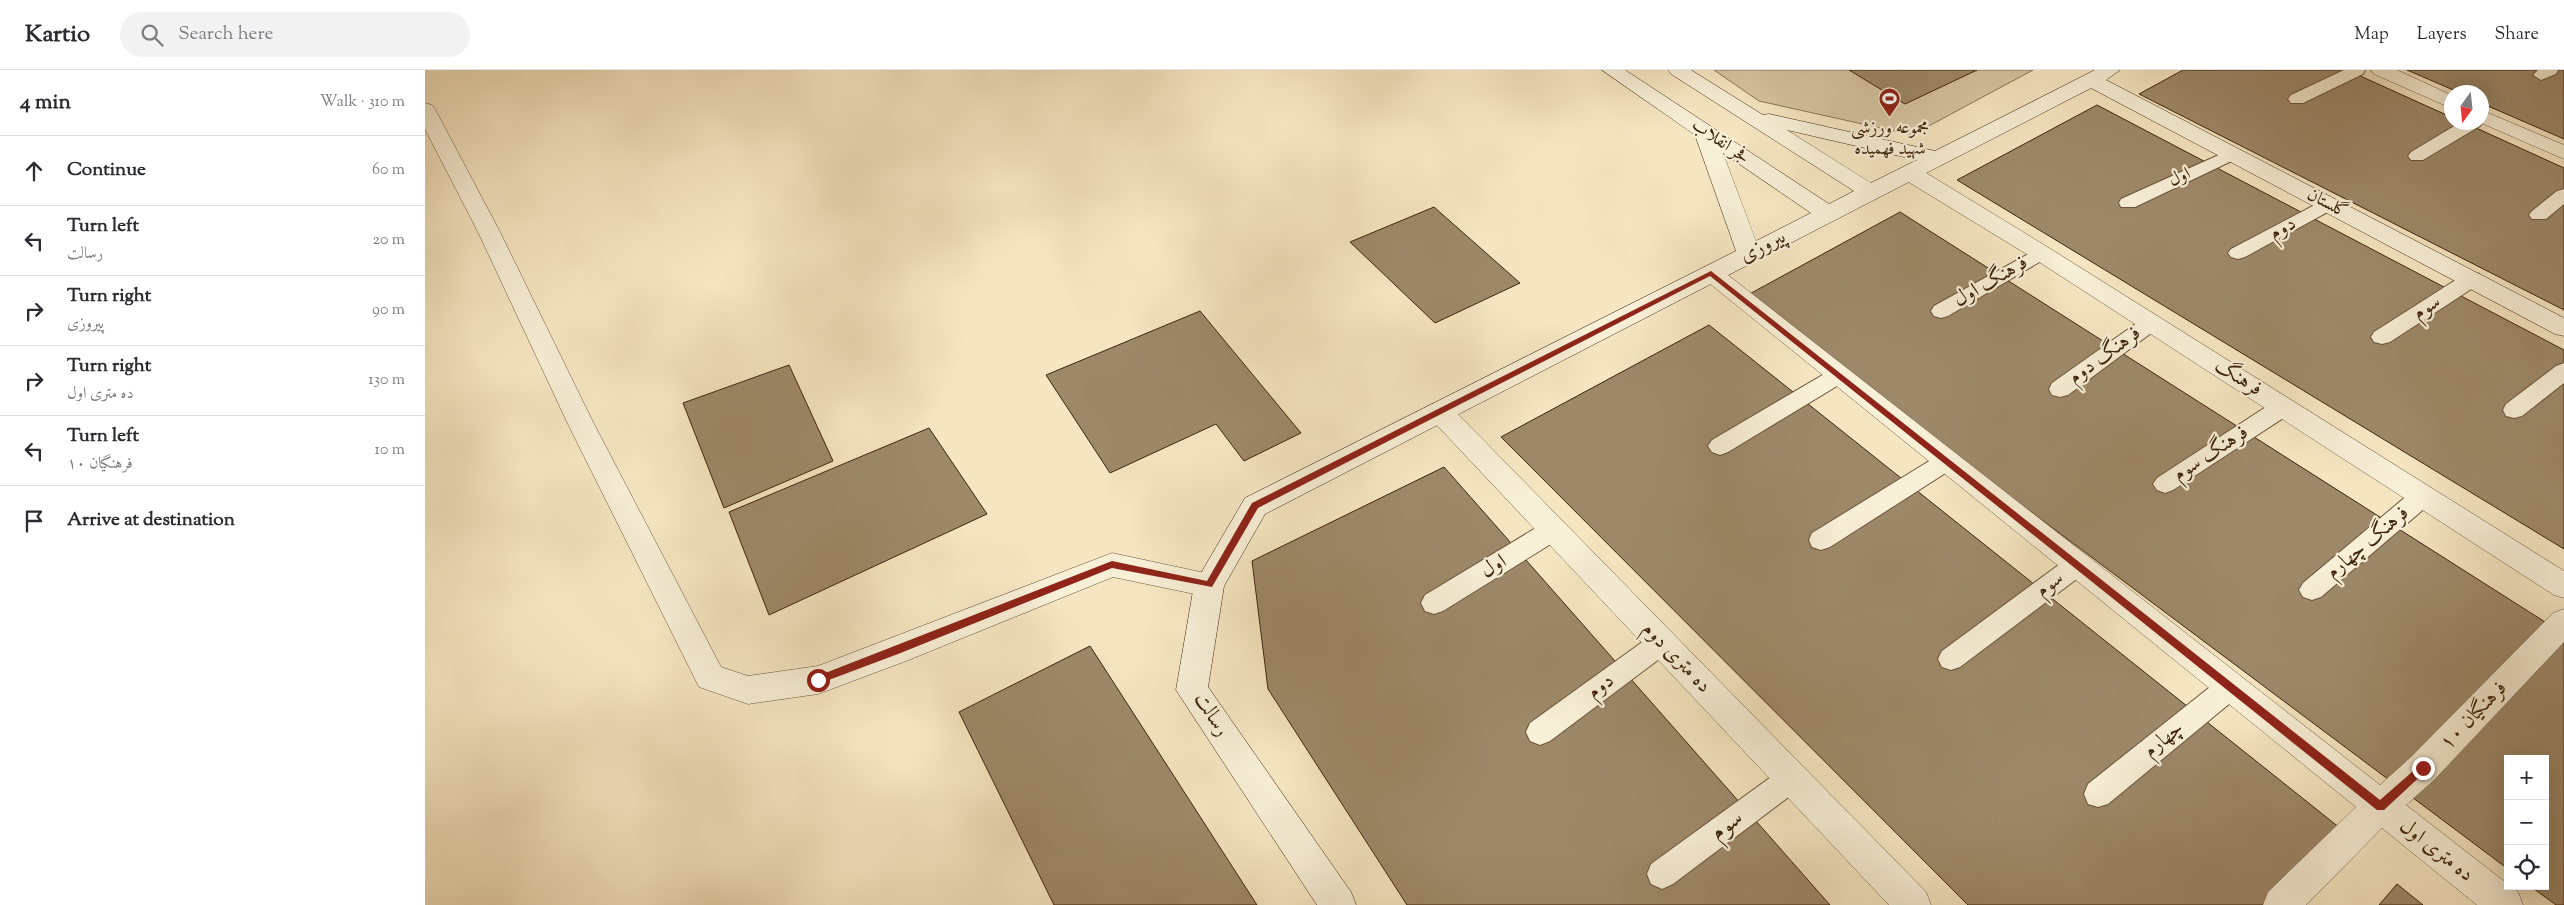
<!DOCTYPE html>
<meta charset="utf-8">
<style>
body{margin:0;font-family:"Sorts Mill Goudy",Amiri,serif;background:#f2f2f3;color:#2b2b33}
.controls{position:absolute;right:15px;bottom:15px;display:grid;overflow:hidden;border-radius:0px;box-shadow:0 5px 20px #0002}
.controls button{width:45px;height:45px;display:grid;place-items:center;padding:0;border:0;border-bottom:1px solid #e1e1e2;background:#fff;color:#2b2b33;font:25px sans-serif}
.compass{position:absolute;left:2019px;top:15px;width:45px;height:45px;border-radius:50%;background:#fff;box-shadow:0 5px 20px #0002;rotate:195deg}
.stop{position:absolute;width:15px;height:15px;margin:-11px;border:4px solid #8f2418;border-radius:50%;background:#fff}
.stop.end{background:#8f2418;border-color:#fff;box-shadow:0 1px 5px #0008}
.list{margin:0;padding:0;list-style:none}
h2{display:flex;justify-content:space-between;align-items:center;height:65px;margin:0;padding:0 20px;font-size:21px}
h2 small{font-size:16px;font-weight:400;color:#7c7c81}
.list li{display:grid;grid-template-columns:32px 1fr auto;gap:15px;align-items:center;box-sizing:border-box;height:70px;padding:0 20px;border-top:1px solid #e1e1e2}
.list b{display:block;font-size:19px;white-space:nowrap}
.list p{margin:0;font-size:16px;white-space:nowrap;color:#7c7c81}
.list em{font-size:16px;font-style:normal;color:#7c7c81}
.icon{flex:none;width:28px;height:28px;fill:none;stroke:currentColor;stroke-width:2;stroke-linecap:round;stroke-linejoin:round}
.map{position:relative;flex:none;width:2139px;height:835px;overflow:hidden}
header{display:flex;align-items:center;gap:30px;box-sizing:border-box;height:70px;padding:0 25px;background:#fff;border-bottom:1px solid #e1e1e2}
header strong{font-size:24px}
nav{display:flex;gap:28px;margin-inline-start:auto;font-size:18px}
.search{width:350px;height:45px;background:#f2f2f3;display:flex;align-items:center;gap:12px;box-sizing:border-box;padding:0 18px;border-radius:28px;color:#7c7c81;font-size:19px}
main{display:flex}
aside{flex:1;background:#fff}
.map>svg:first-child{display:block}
</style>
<header>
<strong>Kartio</strong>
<div class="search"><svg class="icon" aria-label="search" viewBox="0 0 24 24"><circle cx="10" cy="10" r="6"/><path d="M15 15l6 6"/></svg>Search here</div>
<nav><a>Map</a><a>Layers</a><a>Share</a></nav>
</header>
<main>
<aside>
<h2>4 min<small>Walk · 310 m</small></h2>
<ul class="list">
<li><svg class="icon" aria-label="ahead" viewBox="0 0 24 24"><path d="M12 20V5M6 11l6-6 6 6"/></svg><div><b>Continue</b></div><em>60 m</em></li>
<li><svg class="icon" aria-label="left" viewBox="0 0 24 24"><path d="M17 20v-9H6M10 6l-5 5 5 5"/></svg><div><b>Turn left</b><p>رسالت</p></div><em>20 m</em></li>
<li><svg class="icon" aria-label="right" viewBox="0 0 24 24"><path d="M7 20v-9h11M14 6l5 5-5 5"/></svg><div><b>Turn right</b><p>پیروزی</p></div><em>90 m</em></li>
<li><svg class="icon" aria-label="right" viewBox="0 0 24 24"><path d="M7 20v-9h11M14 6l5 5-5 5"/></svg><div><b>Turn right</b><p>ده متری اول</p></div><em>130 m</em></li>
<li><svg class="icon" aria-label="left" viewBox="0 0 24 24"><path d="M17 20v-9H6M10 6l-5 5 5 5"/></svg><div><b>Turn left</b><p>فرهنگیان ۱۰</p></div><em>10 m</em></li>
<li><svg class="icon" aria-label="arrive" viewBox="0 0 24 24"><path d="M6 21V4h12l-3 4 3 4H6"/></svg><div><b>Arrive at destination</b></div></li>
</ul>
</aside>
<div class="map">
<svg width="2139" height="835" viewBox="0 0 2139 835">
<rect width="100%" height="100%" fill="#f5e6c1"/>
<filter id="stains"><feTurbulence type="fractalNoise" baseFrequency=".004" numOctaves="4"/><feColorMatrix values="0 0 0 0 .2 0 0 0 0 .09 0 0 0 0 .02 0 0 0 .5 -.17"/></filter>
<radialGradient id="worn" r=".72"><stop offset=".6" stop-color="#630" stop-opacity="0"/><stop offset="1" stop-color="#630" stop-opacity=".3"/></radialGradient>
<polygon fill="#d6c5a2" stroke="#8a7456" points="1289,0 1608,0 1487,65 1334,31"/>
<g fill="#9d896a" stroke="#3e240b">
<polygon points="1424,0 1552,0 1480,34"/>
<polygon points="1758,0 1922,0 2026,47 2026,52 2038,52 2139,98 2139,240 1714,24"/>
<polygon points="1982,0 2139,0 2139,69 2056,33 2056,22 2033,22"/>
<polygon points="1672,35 2139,280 2139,479 1532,110"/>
<polygon points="1009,137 1095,213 1010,253 925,172"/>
<polygon points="1475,142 2139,564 2139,835 2131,835 2105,816 2120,816 2120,689 2083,689 2083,799 1319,227"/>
<polygon points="775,241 876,363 819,391 791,354 685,403 621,305"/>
<polygon points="1284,255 1920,762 1849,835 1543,835 1076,367"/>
<polygon points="364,295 408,391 299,438 258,333"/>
<polygon points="504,358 562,444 344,545 304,442"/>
<polygon points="1019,397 1405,835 982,835 843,619 827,491"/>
<polygon points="665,576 745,700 832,835 629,835 534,642"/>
<polygon points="1972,814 1998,835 1954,835"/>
</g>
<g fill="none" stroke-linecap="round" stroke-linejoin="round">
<defs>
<g id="lane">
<polygon points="1919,0 1940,0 1938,4 1878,33 1866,33 1863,29 1866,25"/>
<polygon points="2113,0 2133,0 2131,4 2116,10 2108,5"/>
<polygon points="2056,50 2058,52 2055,56 1998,90 1986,90 1983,86 1986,82 2036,52 2056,52"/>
<polygon points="1807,79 1813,80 1816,84 1813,88 1710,137 1696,137 1694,133 1696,129"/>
<polygon points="2139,119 2139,134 2121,149 2107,149 2104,145 2107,141 2132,121"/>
<polygon points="1903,128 1910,130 1912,134 1910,138 1820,187 1813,189 1806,187 1803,183 1806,179"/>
<polygon points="1616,177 1623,179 1626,183 1623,187 1523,246 1516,248 1509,246 1506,241 1509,236"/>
<polygon points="2047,202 2054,204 2057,209 2054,214 1965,272 1957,274 1949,272 1946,267 1949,262 2040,204"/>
<polygon points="1726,246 1733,248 1736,253 1733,258 1643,325 1635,327 1627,325 1624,319 1627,313 1719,248"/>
<polygon points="2139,293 2139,313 2097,346 2089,348 2081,346 2078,340 2081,334 2131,296"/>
<polygon points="1414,297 1422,300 1425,305 1422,310 1303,382 1295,385 1287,382 1283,376 1287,370 1406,300"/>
<polygon points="1858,329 1866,331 1869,337 1866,343 1748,420 1740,423 1732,420 1728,414 1732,408 1850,331"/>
<polygon points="1522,382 1530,385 1534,391 1530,397 1405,477 1396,480 1387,477 1384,470 1387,463 1514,385"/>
<polygon points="1998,417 2006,419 2010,426 2006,433 1896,527 1887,530 1878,527 1874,520 1878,513 1990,419"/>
<polygon points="1128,450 1137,453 1140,460 1137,467 1018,541 1009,544 1000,541 996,533 1000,525 1119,453"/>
<polygon points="1652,485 1661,488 1665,495 1661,502 1535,597 1526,600 1517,597 1513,589 1517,581 1643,488"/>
<polygon points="1236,562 1245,565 1249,573 1245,581 1125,671 1115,675 1105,671 1101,662 1105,653 1227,565"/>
<polygon points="1805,605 1815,609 1819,617 1815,625 1683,734 1673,737 1663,734 1659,724 1663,714 1795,609"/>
<polygon points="1367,695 1377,699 1381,708 1377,717 1248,814 1237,819 1226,814 1222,804 1226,794 1357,699"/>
</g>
<g id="street">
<polygon points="1946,0 1972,0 2026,25 2026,38 1949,4"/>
<polygon points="0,33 7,35 10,39 75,162 168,352 296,597 323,606 393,596 687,483 794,506 799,515 794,524 784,527 688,507 481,591 393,624 323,634 274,617 142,352 53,162 0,59"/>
<polygon points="2056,40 2139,75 2139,89 2054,52 2056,52"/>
<polygon points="1485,97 1493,98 1624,178 2139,501 2139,528 2129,525 1608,188 1477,108 1474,103 1477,98"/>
<polygon points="1286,195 1294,198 1955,715 1986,687 2128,543 2139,539 2139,572 2010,709 1981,735 2093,822 2098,835 2052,835 1957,758 1881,835 1838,835 1843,822 1931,737 1278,208 1274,203 1278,198"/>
<polygon points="1015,333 1024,335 1501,822 1506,835 1464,835 1006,349 1002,342 1006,335"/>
</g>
<path id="secondary" d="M 1177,0 L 1200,0 L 1404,134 L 1429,121 L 1246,4 L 1243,0 L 1266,0 L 1338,45 L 1344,44 L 1510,81 L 1670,0 L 1695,0 L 1681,10 L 2139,248 L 2139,266 L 2130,264 L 1666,18 L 840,444 L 799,516 L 783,617 L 926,822 L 931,835 L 892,835 L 751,620 L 769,515 L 820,428 L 1311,181 L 1270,65 ZM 1362,60 L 1492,90 L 1446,113 ZM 1298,83 L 1386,143 L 1331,171 Z"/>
</defs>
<use href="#lane" stroke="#6c5438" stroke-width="2"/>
<use href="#street" stroke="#6c5438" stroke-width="1"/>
<use href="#secondary" stroke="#3e240b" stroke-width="1"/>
<use href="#lane" fill="#f8efd7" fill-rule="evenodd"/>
<use href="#street" fill="#f8efd7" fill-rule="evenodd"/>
<use href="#secondary" fill="#f8efd7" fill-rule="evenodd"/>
</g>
<polygon fill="#8f2418" points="1286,201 1955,730 1995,695 2001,695 2001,701 1959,740 1952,740 1285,206 833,438 787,517 687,498 473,584 393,614 389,610 390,607 687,491 782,511 827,433"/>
<defs>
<symbol id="stadium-pin" viewBox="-11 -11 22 30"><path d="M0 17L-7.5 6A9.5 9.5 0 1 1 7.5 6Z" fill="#8f2418" stroke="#f8efd7"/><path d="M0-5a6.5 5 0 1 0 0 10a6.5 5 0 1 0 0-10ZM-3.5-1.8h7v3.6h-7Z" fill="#fff"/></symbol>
</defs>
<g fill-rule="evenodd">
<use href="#stadium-pin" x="1452" y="16" width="25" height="34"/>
</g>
<g text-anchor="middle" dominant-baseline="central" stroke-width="4.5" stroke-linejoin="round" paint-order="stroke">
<g font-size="18" fill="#3e240b" stroke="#f8efd7">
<text x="1465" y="59">مجموعه ورزشی<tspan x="1465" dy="21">شهید فهمیده</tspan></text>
</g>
<g font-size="18" fill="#3e240b" stroke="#f8efd7">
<text transform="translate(1295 72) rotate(34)">فجر انقلاب</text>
<text transform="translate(1755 108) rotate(-25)">اول</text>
<text transform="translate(1902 134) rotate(28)">گلستان</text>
</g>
<g font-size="21" fill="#3e240b" stroke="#f8efd7">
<text transform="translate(1858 159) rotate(-29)">دوم</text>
<text transform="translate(1338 177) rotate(-27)">پیروزی</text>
<text transform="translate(1566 212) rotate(-30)">فرهنگ اول</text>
<text transform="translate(2002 238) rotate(-33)">سوم</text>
<text transform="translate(1680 286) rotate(-36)">فرهنگ دوم</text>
<text transform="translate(1813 308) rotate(32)">فرهنگ</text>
<text transform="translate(1786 384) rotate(-33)">فرهنگ سوم</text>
<text transform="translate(1943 473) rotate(-40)">فرهنگ چهارم</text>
<text transform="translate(1069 497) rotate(-31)">اول</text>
<text transform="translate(1625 515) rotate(-37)">سوم</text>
<text transform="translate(1251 588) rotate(46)">ده متری دوم</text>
<text transform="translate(1176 617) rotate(-37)">دوم</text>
<text transform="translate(786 645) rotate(58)">رسالت</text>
<text transform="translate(2049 646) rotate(-46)">فرهنگیان ۱۰</text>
<text transform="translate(1739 670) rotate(-39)">چهارم</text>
<text transform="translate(2011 781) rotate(38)">ده متری اول</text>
</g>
<g font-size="25" fill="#3e240b" stroke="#f8efd7">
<text transform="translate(1302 756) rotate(-37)">سوم</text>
</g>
</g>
<rect width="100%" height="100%" filter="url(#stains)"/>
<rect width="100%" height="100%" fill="url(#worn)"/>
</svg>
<div class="controls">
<button>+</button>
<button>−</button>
<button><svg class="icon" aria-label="locate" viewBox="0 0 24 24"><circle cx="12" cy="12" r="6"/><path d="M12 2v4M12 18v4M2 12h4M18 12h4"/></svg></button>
</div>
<svg class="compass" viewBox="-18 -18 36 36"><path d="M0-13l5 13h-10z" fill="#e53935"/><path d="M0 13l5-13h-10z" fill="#7c7c81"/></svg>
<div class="stop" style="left:393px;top:610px"></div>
<div class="stop end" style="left:1998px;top:698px"></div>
</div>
</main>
